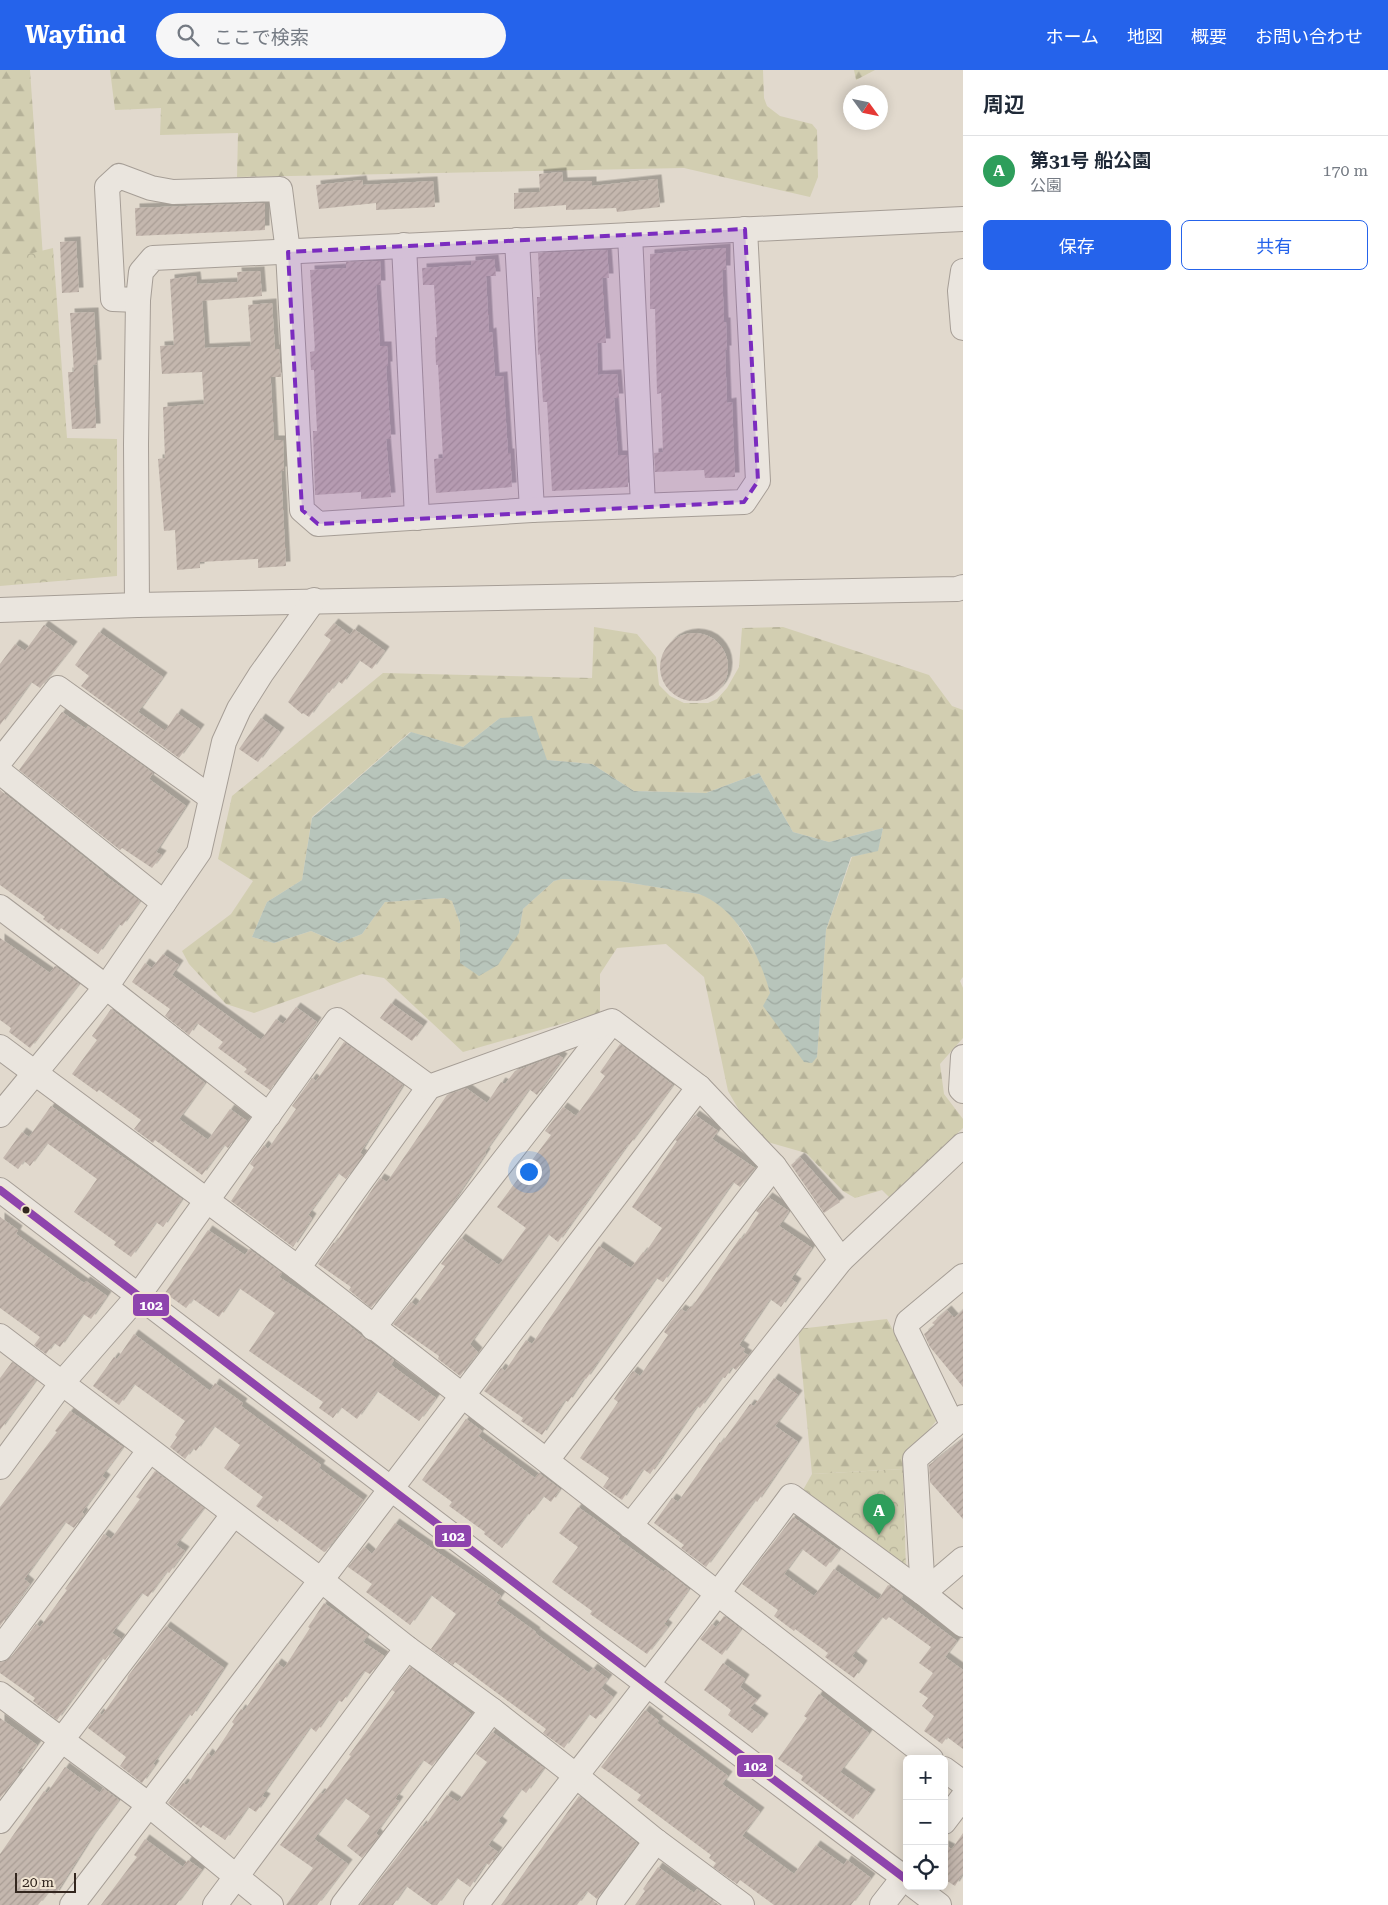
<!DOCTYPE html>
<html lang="ja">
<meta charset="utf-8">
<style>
body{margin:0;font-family:"Roboto Serif","Noto Sans JP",serif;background:#f6f6f7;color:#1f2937}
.controls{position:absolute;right:15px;bottom:15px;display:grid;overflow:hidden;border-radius:8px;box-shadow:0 2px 12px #0003}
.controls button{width:45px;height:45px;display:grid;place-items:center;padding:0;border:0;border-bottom:1px solid #e0e1e3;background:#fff;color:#1f2937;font:25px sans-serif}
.compass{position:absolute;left:843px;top:15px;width:45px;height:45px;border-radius:50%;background:#fff;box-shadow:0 2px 12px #0003;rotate:123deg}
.scale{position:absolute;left:15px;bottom:12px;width:61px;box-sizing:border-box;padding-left:5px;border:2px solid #33271f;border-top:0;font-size:14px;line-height:18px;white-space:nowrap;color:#33271f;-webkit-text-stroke:4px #f1e5d3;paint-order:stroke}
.you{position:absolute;left:528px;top:1101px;width:18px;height:18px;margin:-12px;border:4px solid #fff;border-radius:50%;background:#1a73e8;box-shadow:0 0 0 8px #1a73e833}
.badge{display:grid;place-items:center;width:32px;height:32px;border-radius:50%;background:#2563eb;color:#fff;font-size:16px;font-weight:700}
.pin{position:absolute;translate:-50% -41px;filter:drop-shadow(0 1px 2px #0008)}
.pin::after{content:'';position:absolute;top:26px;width:18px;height:15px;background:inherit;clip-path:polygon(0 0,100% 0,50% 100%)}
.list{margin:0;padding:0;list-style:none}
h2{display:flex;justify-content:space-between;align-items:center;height:65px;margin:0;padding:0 20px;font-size:21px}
h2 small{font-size:16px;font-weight:400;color:#747a83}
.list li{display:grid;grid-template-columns:32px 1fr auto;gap:15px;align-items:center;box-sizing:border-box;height:70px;padding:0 20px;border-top:1px solid #e0e1e3}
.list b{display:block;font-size:19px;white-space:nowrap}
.list p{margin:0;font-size:16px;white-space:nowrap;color:#747a83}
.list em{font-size:16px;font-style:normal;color:#747a83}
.actions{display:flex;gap:10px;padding:15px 20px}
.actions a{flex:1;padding:11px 0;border:1px solid #2563eb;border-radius:8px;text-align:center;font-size:18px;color:#2563eb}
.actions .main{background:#2563eb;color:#fff}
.icon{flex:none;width:28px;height:28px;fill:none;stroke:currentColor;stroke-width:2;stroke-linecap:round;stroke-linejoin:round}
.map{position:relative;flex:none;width:963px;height:1835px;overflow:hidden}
header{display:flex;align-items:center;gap:30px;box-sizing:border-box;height:70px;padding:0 25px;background:#2563eb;color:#fff}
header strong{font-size:24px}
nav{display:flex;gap:28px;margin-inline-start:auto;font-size:18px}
.search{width:350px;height:45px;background:#f6f6f7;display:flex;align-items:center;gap:12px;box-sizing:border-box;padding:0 18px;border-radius:28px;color:#747a83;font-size:19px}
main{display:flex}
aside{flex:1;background:#fff}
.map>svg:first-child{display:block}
</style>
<header>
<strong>Wayfind</strong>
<div class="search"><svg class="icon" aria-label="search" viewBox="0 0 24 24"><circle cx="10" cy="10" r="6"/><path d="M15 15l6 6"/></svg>ここで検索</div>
<nav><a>ホーム</a><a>地図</a><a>概要</a><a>お問い合わせ</a></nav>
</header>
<main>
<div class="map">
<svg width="963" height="1835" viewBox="0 0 963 1835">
<defs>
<pattern id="forest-firs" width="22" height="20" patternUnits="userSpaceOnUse" patternTransform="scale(1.25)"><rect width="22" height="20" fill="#d2ceb1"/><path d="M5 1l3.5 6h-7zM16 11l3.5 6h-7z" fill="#b5b198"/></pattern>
<pattern id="park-crowns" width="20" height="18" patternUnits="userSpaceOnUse" patternTransform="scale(1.25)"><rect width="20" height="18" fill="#d2ceb1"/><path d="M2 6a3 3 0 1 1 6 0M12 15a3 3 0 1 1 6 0" fill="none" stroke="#b5b198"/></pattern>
<pattern id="water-waves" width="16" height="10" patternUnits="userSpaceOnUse" patternTransform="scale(1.25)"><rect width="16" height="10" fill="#b8c5bb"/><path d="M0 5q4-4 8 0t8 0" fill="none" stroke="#9fa9a0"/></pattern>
<pattern id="building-hatch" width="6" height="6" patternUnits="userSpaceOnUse" patternTransform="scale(1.25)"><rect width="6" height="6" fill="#c4b7ae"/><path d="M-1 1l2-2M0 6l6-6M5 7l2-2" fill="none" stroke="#a99d95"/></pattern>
<filter id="shadow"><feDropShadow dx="4.5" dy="-4.5" stdDeviation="0" flood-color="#0004"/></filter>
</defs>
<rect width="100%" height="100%" fill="#e1d9cd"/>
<g fill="url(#forest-firs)" fill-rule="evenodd">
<polygon points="0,0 30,0 45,216 0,276"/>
<polygon points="110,0 763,0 764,28 767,36 780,46 812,54 817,60 818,107 810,127 684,98 237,107 238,63 160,65 161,38 115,40"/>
<polygon points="854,0 875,0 856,10"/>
<path d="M 594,557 L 637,564 L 656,587 L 659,615 L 670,626 L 684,633 L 708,633 L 717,629 L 727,618 L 739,597 L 742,558 L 783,557 L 929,605 L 952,636 L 963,640 L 963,907 L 960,911 L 963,918 L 963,968 L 940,994 L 944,1024 L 963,1049 L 963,1058 L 890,1128 L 882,1120 L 855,1128 L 843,1121 L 806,1083 L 764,1071 L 748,1056 L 728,1021 L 704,907 L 666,874 L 617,878 L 600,904 L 600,943 L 463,982 L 384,908 L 362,904 L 254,943 L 226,934 L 189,894 L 182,881 L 231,844 L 253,811 L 218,789 L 232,726 L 383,603 L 592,608 ZM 500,648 L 547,690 L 592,694 L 634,721 L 706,723 L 759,703 L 793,762 L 829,772 L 883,758 L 878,780 L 852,787 L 826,860 L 817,987 L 770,923 L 764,900 L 753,879 L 736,852 L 726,840 L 706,826 L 699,824 L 618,811 L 561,809 L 554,811 L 523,839 L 519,863 L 460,893 L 460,853 L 452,831 L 445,828 L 385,832 L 362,864 L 339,873 L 311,861 L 274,873 L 252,867 L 267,832 L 302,810 L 312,747 L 410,662 L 463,677 Z"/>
<polygon points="887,1249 940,1346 910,1384 903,1399 812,1404 798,1259"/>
</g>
<g fill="url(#park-crowns)">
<polygon points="53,178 67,368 117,369 117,506 0,516 0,191"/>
<polygon points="903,1399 906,1500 808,1431 803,1420 812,1404"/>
</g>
<path fill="url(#water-waves)" d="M 532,646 L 547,690 L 592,694 L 634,721 L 706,723 L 759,703 L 793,762 L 829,772 L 883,758 L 878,781 L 851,787 L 826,860 L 817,987 L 812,993 L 804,992 L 763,936 L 770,923 C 760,886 737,838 699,824 L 618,811 L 562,809 L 554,811 L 523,839 L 519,863 L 498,895 L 479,906 L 460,893 L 460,853 L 452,831 L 445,828 L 385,832 L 362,864 L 339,873 L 311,861 L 274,873 L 252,867 L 267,832 L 302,810 L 312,748 L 411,662 L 463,677 L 500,648 Z"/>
<g fill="url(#building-hatch)" filter="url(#shadow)">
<polygon points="562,102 563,112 592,111 592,116 657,109 660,137 617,142 616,138 566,140 566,135 514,139 514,123 540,122 539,104"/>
<polygon points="362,110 363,115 433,111 435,137 376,140 376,133 319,139 316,115"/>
<polygon points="265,133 265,160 136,166 135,138"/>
<polygon points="76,171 79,222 62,223 60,172"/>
<polygon points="726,178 726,200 722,200 724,252 726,252 727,280 725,280 727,333 732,332 735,407 705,408 704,400 655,402 654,383 663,382 661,323 657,324 655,239 650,239 650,184"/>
<polygon points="607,180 609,208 602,208 606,273 597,273 598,305 617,304 619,328 614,328 618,385 627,385 628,417 552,421 547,332 543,332 540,284 538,285 537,227 540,227 538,183"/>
<polygon points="494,189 496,206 486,206 489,263 492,262 495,307 503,306 508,383 510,383 512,417 436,423 434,389 443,388 438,295 436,295 435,267 437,267 434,215 423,215 422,198 471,195 471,191"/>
<polygon points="380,191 381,215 376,215 380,276 387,276 388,296 386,296 391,369 386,369 391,427 361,429 361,422 315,425 313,361 317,361 314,300 311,300 310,282 315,281 310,200 346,198 346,192"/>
<polygon points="260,201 262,226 202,231 205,278 251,276 248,235 272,233 275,279 279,279 281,307 271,307 271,313 274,370 283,370 284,401 281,401 286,496 258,498 258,489 200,492 200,498 177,500 175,460 164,461 158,389 165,388 163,337 204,334 202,302 162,304 160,276 174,275 170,209 196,206 197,214 238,212 237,202"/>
<polygon points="94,242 97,294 93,295 96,358 72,359 68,302 74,302 70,243"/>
<polygon points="334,553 350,565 354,559 385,581 372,599 359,590 342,614 338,611 329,623 327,622 309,647 303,643 302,644 288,632 331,570 324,565"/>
<polygon points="44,555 73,576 40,618 31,612 0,655 0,594 15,574 25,581"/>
<polygon points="99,562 163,607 138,642 165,661 177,643 200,659 179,688 81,616 89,606 75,595"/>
<circle cx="694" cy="597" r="34"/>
<polygon points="62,642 86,659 88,656 153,703 149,709 186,736 156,782 162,785 152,798 122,778 120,780 19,700"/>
<polygon points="261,648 280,662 258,692 239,679"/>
<polygon points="0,720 104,803 103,804 140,831 122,856 119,854 98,884 61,858 59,861 43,849 45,847 0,815"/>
<polygon points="0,868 50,903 55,896 79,914 30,978 9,962 11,958 0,950"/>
<polygon points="163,884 179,895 172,905 261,970 276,949 283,954 296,937 317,952 270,1020 244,1002 247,999 218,978 223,972 197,953 189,965 165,946 170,939 132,912 145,893 152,898"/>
<polygon points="391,933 423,956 412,971 380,948"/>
<polygon points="111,939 205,1013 179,1049 208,1070 230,1039 247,1051 228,1078 224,1075 202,1105 155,1070 153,1073 134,1059 141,1050 99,1020 97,1022 72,1004 97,970 92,966"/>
<polygon points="344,972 403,1015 360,1083 363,1085 346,1109 338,1103 308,1145 312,1148 293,1177 231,1131 254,1097 250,1094 264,1075 268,1079 296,1039 292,1036 312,1008 316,1011"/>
<polygon points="620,974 673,1015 629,1075 628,1074 558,1172 548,1164 470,1274 478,1282 460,1306 438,1289 439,1286 393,1254 411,1232 416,1236 445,1196 441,1194 461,1168 499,1195 526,1158 497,1137 551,1065 545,1061 563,1037 576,1046 605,1006 600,1002"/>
<polygon points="558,985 563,988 537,1025 529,1019 485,1082 486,1083 450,1137 371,1238 349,1220 351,1217 318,1194 334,1172 335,1174 380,1108 387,1112 447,1025 466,1018 487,1033 501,1012 505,1014 515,1001"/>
<polygon points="51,1036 182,1129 163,1157 156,1152 131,1187 114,1175 116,1172 74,1142 97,1109 47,1073 30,1096 24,1091 18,1099 3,1088 22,1062 29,1067"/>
<polygon points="695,1045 718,1061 712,1069 755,1098 740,1117 733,1112 663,1212 656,1208 586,1309 584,1308 568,1332 565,1330 542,1365 521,1351 523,1348 484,1321 501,1298 505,1301 526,1270 532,1274 599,1176 631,1198 643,1182 645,1183 662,1158 632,1137 677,1071 675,1070"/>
<polygon points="800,1087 840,1132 824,1143 791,1095"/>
<polygon points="768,1127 789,1141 779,1156 812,1178 791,1209 797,1213 781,1237 770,1229 739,1275 745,1279 743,1282 748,1285 736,1300 732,1297 725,1308 722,1307 700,1338 697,1336 650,1404 643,1399 622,1430 603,1417 609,1408 580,1388 618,1332 614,1329 627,1309 633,1301 640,1306 668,1265 664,1262 669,1254 681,1239 686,1242 691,1236 692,1237 740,1168 742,1169 759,1143 756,1141"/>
<polygon points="0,1147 18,1160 16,1164 84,1213 86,1211 107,1226 91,1249 83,1244 60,1277 54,1273 46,1284 34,1275 40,1267 0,1238"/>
<polygon points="208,1160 245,1185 249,1179 282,1203 279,1207 333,1242 364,1268 394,1290 391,1295 436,1328 419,1351 377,1321 357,1349 341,1337 333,1348 319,1338 323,1332 249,1281 275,1243 239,1218 219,1247 193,1229 186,1238 165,1223"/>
<polygon points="947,1240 954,1248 963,1240 963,1317 930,1277 924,1264 935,1255 932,1253"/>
<polygon points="134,1264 210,1321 215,1313 243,1333 241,1336 321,1395 319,1398 363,1430 326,1481 324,1482 279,1449 278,1452 256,1436 263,1427 224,1398 240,1375 214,1356 196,1381 193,1378 185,1389 170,1377 177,1367 175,1365 185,1351 134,1314 119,1335 93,1316 114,1287 117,1289"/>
<polygon points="12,1292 36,1310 0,1360 0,1308"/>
<polygon points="774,1308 798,1325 775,1356 798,1372 757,1432 755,1430 706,1497 681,1478 684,1475 654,1453 672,1428 678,1432 720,1372 721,1374 750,1334 754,1336"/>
<polygon points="70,1341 123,1377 102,1406 106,1409 82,1442 84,1444 74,1458 65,1452 24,1509 30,1514 0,1556 0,1437 57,1362 55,1361"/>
<polygon points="466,1349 482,1361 478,1366 535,1408 539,1403 560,1419 551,1432 543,1426 529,1445 528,1443 502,1478 484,1464 485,1462 449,1436 452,1432 422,1410"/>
<polygon points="963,1369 963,1449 930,1412 929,1395"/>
<polygon points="155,1401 204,1438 176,1475 185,1481 169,1503 167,1501 148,1527 142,1523 112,1563 121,1569 105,1590 102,1588 57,1650 33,1631 35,1628 0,1603 0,1592 6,1591 11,1587 36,1554 40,1557 67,1520 65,1519 104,1464 111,1469 140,1429 136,1427"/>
<polygon points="578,1437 620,1467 618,1469 664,1502 665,1500 689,1519 664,1554 668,1557 647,1584 590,1544 592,1541 552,1512 578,1477 559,1463"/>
<polygon points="793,1447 839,1480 826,1497 802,1479 784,1504 814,1526 834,1499 878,1530 888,1515 903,1526 901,1529 957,1571 945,1587 963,1600 963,1679 947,1667 942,1674 924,1661 934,1646 922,1636 928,1628 919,1622 933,1603 919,1593 931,1577 889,1547 886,1550 882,1547 852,1586 863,1595 854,1608 825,1587 828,1583 795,1559 794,1561 774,1546 778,1540 742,1514"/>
<polygon points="395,1453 501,1526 496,1533 536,1562 535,1563 589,1603 593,1598 608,1609 601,1618 613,1627 596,1649 589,1644 564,1678 543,1663 546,1659 455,1592 453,1595 431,1579 456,1544 431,1525 410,1555 366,1522 372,1514 348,1497 364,1477 372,1484"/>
<polygon points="324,1533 368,1565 363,1572 384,1586 370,1604 364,1601 342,1632 338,1630 316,1662 310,1657 262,1726 266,1728 256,1742 248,1737 225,1770 203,1755 201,1758 168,1733 183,1713 187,1715 208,1683 212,1687 234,1654 232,1652 241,1639 244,1641 277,1593 284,1598 310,1558 308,1557"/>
<polygon points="724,1546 741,1559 722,1585 700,1569 712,1554 716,1557"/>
<polygon points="166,1556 224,1598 192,1646 189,1644 153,1694 155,1695 142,1713 120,1696 126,1687 88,1658 99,1643 102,1645 127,1610 128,1606"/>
<polygon points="723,1593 745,1609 740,1617 757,1630 750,1638 764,1648 752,1663 728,1645 731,1640 704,1620"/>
<polygon points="410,1597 471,1644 470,1646 432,1696 423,1690 395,1729 399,1731 376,1763 379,1766 362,1788 347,1776 370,1746 345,1728 314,1769 348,1794 317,1835 286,1835 313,1798 280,1775 320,1723 323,1724 351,1686 349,1685 395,1622 392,1620"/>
<polygon points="819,1624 869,1663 840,1702 871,1724 853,1749 801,1710 803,1706 778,1689 807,1648 804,1646"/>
<polygon points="645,1640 659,1651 657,1653 728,1706 722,1714 760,1742 742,1766 794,1804 816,1775 844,1795 847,1790 871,1808 851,1835 774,1835 740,1810 737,1814 713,1797 716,1793 709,1788 711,1785 637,1730 641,1725 601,1697"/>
<polygon points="0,1648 37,1675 17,1703 19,1704 0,1728"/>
<polygon points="492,1662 544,1698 526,1723 521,1719 498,1751 503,1755 488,1775 498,1782 489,1795 486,1793 470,1817 457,1808 437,1835 432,1835 406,1816 393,1835 360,1835 422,1755 424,1757 447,1725 458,1732 487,1692 476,1684"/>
<polygon points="65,1697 100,1723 103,1718 119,1730 91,1768 55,1825 49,1821 38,1835 0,1835 0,1784 44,1721 47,1723"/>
<polygon points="579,1726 637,1773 597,1829 587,1821 577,1835 501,1835"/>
<polygon points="963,1763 963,1803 955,1816 944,1809 944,1775 952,1779"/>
<polygon points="145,1769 183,1797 188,1790 202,1800 176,1835 101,1835 137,1787 134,1785"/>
<polygon points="658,1797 694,1823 697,1819 719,1835 635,1835 645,1821 643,1819"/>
</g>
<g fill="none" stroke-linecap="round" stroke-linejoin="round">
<defs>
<g id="minor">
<polyline points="630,165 643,435"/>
<polyline points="517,170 532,440"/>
<polyline points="404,175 417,448"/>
<polyline points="963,201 960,221 963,258"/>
<polyline points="138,230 113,229 107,117 119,106 151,118 173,122 280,119 288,182 302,440 318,454 532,440 744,432 758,411 745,159"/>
<polyline points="137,535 957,519 963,517"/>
<polyline points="0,540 137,535 136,374 138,230 141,202 153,188 963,149"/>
<polyline points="0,691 58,618 210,727"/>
<polyline points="0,702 164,833"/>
<polyline points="0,837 106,917 269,1045"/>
<polyline points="0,977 298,1198 931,1689"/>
<polyline points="963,987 961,1019 963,1021"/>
<polyline points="0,1045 106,917 199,782 224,672 239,639 261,604 314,530"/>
<polyline points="0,1120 648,1615 907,1810"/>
<polyline points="298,1198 429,1017"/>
<polyline points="373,1258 612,952"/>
<polyline points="0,1266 321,1510 407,1578 492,1640 575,1705 656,1771 742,1835"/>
<polyline points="963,1347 915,1389 923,1523 963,1555"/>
<polyline points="953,1356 906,1259 908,1252 963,1206"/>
<polyline points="547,1390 774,1096"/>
<polyline points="0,1397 62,1313 138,1226 337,950 429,1017 612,951 699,1017 774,1096 841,1190 963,1075"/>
<polyline points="630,1456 841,1190"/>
<polyline points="0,1579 149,1381"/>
<polyline points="0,1624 149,1735 271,1835"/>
<polyline points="944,1699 963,1713"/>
<polyline points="0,1751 233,1445"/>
<polyline points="944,1752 963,1727"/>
<polyline points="914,1816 939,1835"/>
<polyline points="72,1835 699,1017"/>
<polyline points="215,1835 407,1578"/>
<polyline points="343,1835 492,1640"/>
<path d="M 476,1835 C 580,1698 689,1565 791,1426 L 923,1523 L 963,1489"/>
<polyline points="609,1835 656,1771"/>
<polyline points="882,1835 907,1803"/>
</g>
</defs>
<use href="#minor" stroke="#a69e96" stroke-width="26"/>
<use href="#minor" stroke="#eae5de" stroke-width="24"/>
<defs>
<polyline id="bus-1" points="0,1120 648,1615 907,1810"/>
</defs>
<use href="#bus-1" stroke="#f1e5d3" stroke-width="11"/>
<use href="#bus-1" stroke="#8e44ad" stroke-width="8"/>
</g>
<path fill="#7b2cbf" fill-opacity="0.2" stroke="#7b2cbf" stroke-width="4" stroke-dasharray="10 6" stroke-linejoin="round" d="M 745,159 L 758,411 L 744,432 L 318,454 L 302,440 L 288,182 Z"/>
<circle fill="#33271f" stroke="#f1e5d3" stroke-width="2" cx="26" cy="1140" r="4.5"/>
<g stroke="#f1e5d3" stroke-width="2">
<rect x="132" y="1223" width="38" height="24" rx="5" fill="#8e44ad"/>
<rect x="434" y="1454" width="38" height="24" rx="5" fill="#8e44ad"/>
<rect x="736" y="1684" width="38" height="24" rx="5" fill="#8e44ad"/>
</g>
<g font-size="14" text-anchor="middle" font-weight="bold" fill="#fff">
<text x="151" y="1240">102</text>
<text x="453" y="1471">102</text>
<text x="755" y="1701">102</text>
</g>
</svg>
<div class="controls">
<button>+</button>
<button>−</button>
<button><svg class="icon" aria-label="locate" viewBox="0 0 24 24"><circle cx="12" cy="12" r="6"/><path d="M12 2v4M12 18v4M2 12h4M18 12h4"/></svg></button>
</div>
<svg class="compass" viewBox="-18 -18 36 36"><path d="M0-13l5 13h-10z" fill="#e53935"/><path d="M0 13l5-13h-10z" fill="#747a83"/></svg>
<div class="scale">20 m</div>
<div class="you"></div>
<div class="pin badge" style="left:879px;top:1465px;background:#2e9e5b">A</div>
</div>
<aside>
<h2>周辺<small></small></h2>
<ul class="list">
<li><span class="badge" style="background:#2e9e5b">A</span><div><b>第31号 船公園</b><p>公園</p></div><em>170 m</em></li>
</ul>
<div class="actions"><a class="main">保存</a><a>共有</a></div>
</aside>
</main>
